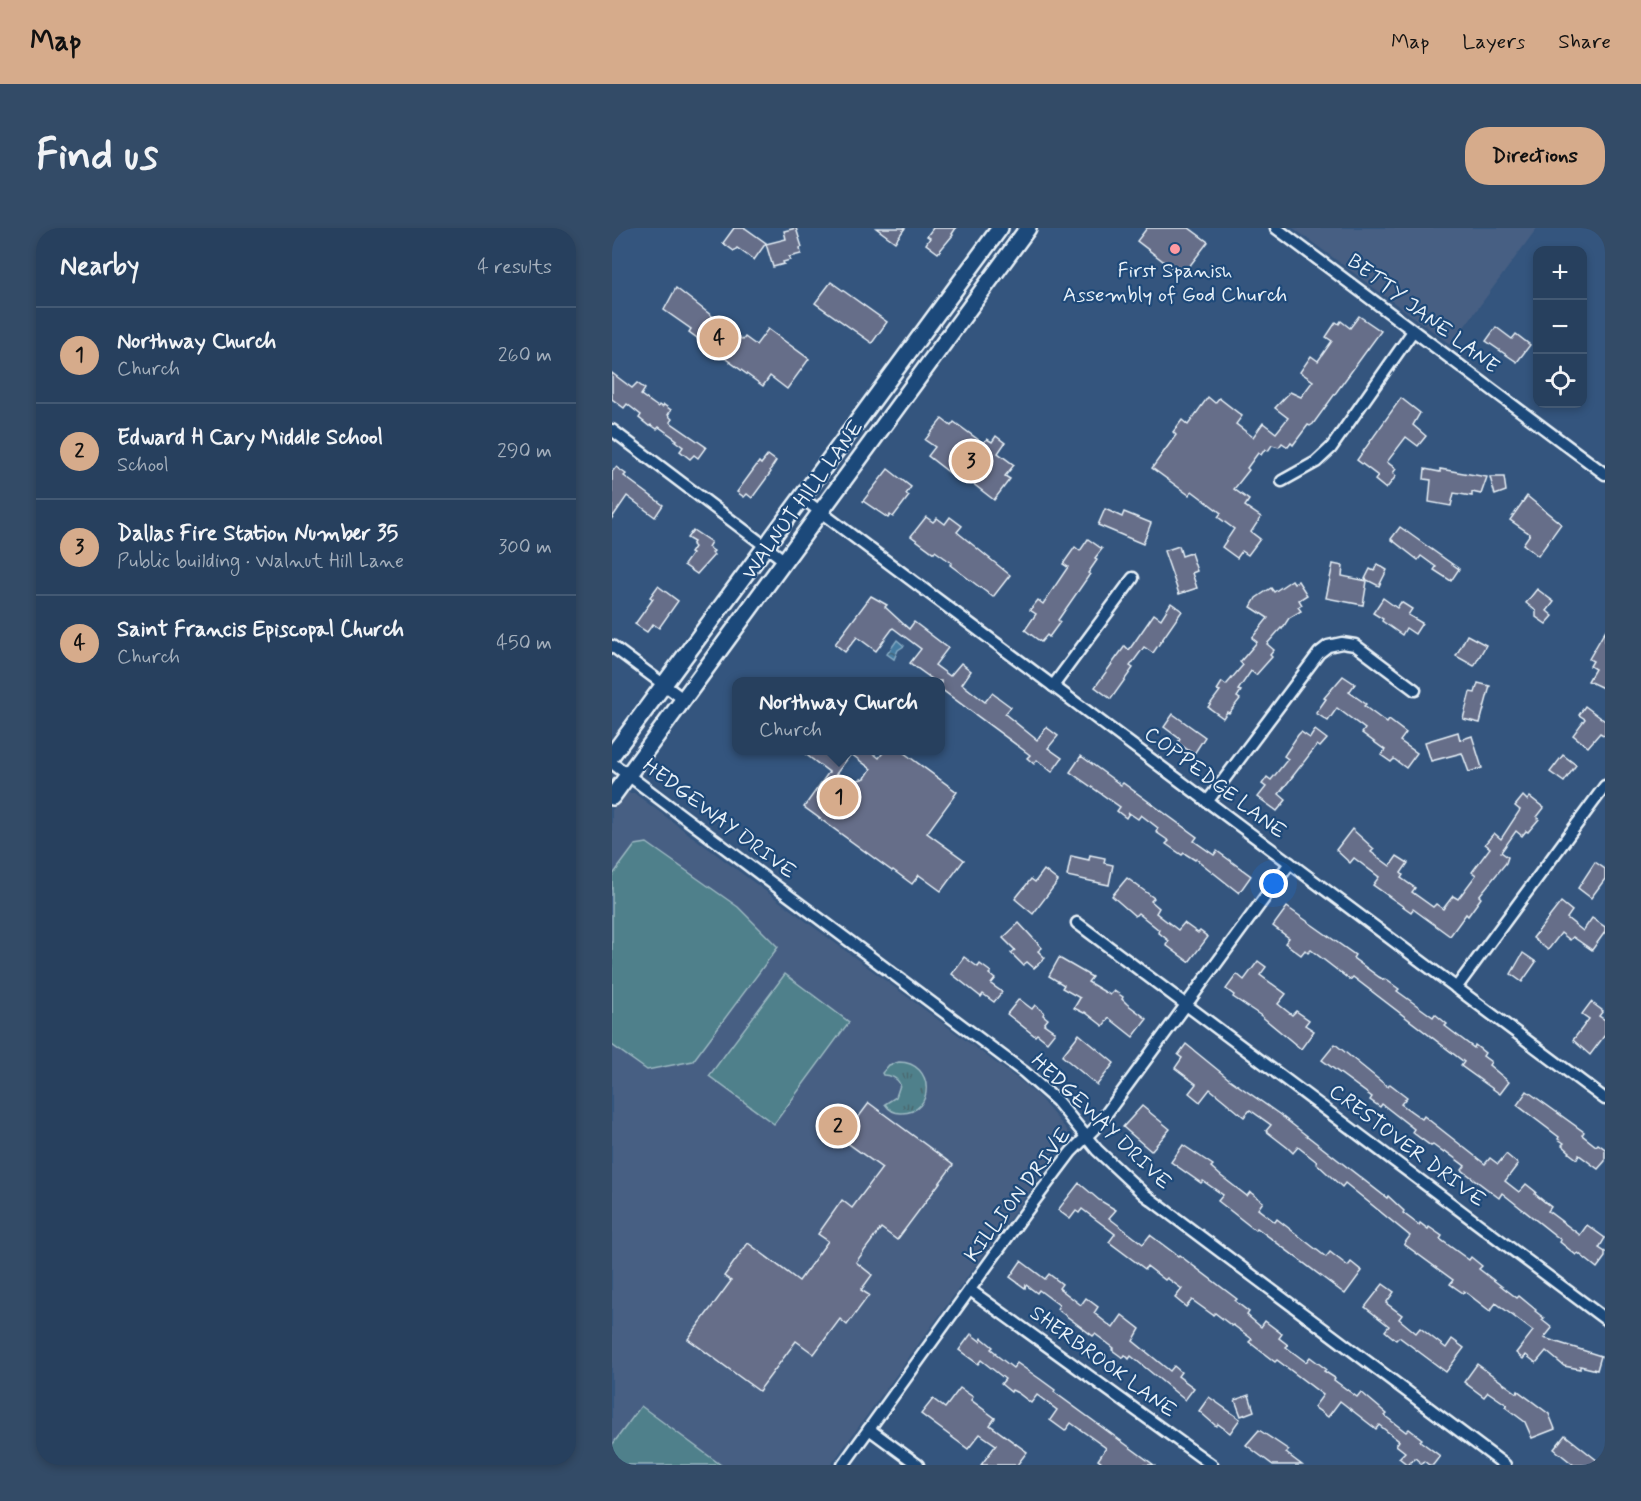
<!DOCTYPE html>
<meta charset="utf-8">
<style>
body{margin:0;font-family:Mynerve,sans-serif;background:#334b67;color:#f1f3f6}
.controls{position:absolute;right:18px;top:18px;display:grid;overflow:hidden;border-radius:12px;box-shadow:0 3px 9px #0003}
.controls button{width:54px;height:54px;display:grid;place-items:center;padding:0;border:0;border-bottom:2px solid #435973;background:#27405e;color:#f1f3f6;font:30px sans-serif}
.you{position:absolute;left:662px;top:656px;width:21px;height:21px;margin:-15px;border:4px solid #fff;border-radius:50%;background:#1a73e8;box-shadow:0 0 0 9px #1a73e833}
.badge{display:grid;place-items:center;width:39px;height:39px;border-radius:50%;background:#d6ab8b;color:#111;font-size:20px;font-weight:700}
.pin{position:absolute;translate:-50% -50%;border:3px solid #fff;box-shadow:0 2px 6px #0006}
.popup{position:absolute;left:120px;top:449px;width:213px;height:78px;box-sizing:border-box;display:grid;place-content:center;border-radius:12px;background:#27405e;filter:drop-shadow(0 2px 4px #0005);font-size:20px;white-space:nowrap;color:#a4afbc}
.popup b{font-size:22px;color:#f1f3f6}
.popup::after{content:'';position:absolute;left:50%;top:100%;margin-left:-12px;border:12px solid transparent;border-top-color:#27405e}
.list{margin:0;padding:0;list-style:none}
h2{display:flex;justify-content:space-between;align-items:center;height:78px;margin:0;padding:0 24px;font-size:26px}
h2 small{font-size:20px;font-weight:400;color:#a4afbc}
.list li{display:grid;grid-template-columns:39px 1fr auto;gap:18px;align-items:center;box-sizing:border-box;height:96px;padding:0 24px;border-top:2px solid #435973}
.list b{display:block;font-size:22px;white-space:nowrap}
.list p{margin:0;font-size:20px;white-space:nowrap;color:#a4afbc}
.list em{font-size:20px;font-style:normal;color:#a4afbc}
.icon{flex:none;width:33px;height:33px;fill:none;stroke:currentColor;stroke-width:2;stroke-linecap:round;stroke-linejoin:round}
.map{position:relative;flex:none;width:993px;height:1237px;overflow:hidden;border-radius:24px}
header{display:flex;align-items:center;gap:36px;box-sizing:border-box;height:84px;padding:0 30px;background:#d6ab8b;color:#111}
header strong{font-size:28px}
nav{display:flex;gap:33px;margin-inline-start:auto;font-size:21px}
.intro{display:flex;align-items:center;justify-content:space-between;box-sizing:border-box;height:144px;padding:0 36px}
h1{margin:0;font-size:42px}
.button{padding:15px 27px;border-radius:24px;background:#d6ab8b;color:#111;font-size:21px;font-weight:700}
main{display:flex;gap:36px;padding:0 36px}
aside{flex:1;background:#27405e;border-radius:24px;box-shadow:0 3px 9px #0003}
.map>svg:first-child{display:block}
</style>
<header>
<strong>Map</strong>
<nav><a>Map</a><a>Layers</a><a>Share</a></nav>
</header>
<div class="intro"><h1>Find us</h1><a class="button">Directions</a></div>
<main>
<aside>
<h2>Nearby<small>4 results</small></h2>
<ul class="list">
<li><span class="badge">1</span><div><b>Northway Church</b><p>Church</p></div><em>260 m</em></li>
<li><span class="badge">2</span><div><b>Edward H Cary Middle School</b><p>School</p></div><em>290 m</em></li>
<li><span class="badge">3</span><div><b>Dallas Fire Station Number 35</b><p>Public building · Walnut Hill Lane</p></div><em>300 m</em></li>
<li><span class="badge">4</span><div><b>Saint Francis Episcopal Church</b><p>Church</p></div><em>450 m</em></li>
</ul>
</aside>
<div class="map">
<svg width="993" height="1237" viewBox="0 0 993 1237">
<defs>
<pattern id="park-tufts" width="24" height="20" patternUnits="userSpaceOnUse" patternTransform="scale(1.5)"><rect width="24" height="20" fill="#4f808b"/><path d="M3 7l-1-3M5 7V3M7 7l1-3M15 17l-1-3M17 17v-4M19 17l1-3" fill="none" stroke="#4b676e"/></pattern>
<pattern id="water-ripples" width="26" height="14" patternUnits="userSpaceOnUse" patternTransform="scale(1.5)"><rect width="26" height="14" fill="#457ca2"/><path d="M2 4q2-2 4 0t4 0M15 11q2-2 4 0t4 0" fill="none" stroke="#45657a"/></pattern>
</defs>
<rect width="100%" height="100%" fill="#34557e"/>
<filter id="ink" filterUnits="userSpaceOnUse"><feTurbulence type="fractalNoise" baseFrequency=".0167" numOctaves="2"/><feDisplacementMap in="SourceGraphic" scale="12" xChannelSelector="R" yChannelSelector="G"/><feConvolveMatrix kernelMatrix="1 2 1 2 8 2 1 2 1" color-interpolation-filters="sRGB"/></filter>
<g filter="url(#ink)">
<g fill="#465f83">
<polygon points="681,0 925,0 839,117"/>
<polygon points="14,565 22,565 411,855 426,868 455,902 456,909 451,917 219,1237 0,1237 0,582"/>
</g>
<path fill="url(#park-tufts)" stroke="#9cb8c2" stroke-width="1.5" d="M 287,834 C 323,834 323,886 289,885 C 282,885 277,882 273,876 L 284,869 L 288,857 C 286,850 278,847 271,847 L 270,845 L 277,837 Z"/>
<g fill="#4f808b" stroke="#9cb8c2" stroke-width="1.5">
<polygon points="35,615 126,679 166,719 81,833 35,842 0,817 0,648 23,617"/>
<polygon points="173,746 237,794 162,896 97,848"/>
<polygon points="29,1178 109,1237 0,1237 0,1217"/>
</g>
<polygon fill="url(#water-ripples)" stroke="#86abc4" stroke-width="1.5" points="285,412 292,418 286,422 282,431 275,426"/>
<g fill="#666e89" stroke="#e8f1f8" stroke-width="1.5" fill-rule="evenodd">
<polygon points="122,0 133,0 154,15 142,32 125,20 122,23 111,15"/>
<polygon points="184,0 190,19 188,20 189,26 177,29 178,32 171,34 172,36 161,39 154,16 174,11 172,3"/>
<polygon points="264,0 293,0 283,14"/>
<polygon points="321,0 344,0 340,6 341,7 326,25 314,16 318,10 315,8"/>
<polygon points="535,0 577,0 596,14 573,44 567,39 564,43 525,13"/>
<polygon points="219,54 275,94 260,115 203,75"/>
<polygon points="64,60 131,112 133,109 144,117 156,101 197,131 175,161 158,148 151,158 77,104 79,101 52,82"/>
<polygon points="747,88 769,103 701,196 698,198 696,197 681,217 679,215 676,219 670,215 667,219 660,217 656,223 653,221 649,227 646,225 635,240 637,242 622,261 637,272 633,278 649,289 639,304 648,311 636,327 630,323 625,330 610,319 622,301 606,289 609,285 580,263 577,267 540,240 564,207 561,204 570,192 576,197 596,169 603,175 607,170 630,188 624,196 641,209 651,195 664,205 676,190 663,180 678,164 689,169 701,153 688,144 699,128 706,133 720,113 714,109 724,94 727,96 729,93 738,100"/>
<polygon points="884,99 900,111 904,106 918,117 905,134 874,113"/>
<polygon points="0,145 20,160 25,155 33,161 29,167 46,179 47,177 50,179 52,177 59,182 56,187 60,191 58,194 94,219 86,230 82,227 78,231 68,223 71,219 63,213 65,212 47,199 45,201 39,197 37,198 27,190 29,187 15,176 12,180 0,171"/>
<polygon points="789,170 808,185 801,197 814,208 806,218 794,209 775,234 784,241 781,245 784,248 774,261 763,252 766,248 745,232"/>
<polygon points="330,191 339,198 342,194 371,215 375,211 380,214 384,208 393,215 386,225 402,237 393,248 398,251 382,272 351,248 348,253 316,228 323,219 313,212"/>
<polygon points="156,227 164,233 158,242 159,244 140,270 135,266 132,269 125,264 147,234 149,236"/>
<polygon points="4,239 14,246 12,248 51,277 43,289 15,268 0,290 0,244"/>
<polygon points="276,241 299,259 294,266 297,268 281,289 278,287 276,290 251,273"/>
<polygon points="813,241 828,244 828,241 875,249 869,266 860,264 860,268 842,265 839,278 817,274 819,252 812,251"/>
<polygon points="878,249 892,249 894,263 883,267"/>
<polygon points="915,268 949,296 926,328 911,316 918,306 898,292"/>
<polygon points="493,281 510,289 512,284 539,295 531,316 486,297"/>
<polygon points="314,289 321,294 325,290 333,296 338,289 350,298 345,304 398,347 381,369 338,337 340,335 323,323 322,325 299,308"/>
<polygon points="788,299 847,341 839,353 822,342 824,339 809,328 806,332 779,311"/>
<polygon points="81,302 99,314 96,319 102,323 100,325 102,327 85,346 72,337 80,326 78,325 82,319 80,317 82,314 75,310"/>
<polygon points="476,311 490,321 483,330 485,332 476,345 478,346 446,392 448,394 437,409 435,407 429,414 413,402 424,386 418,382 426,372 431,376 456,339 451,336 463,319 468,323"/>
<polygon points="567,318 570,328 579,325 585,343 580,345 585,360 567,366 552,323"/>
<polygon points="721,336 731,338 730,348 755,353 751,377 714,370"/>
<polygon points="765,336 775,342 767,358 753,351 758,341 762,343"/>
<polygon points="680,352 682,355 686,353 695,367 687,372 690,377 686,379 689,383 677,390 670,401 669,400 655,416 662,422 658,427 660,429 644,447 639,443 626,462 629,463 625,469 628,471 617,485 615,484 611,490 596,479 608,463 605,462 610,454 614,457 631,437 628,434 645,414 640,410 656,390 639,379 644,370 659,360 662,364"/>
<polygon points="46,358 66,373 47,400 41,396 35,404 23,396 41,371 38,369"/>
<polygon points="925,361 942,374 935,383 941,388 934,396 924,389 924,383 914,375"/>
<polygon points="259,368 275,377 273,379 297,401 302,394 336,420 323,437 338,448 349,435 359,443 350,456 373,474 380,465 399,479 393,486 425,512 434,499 446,508 436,520 450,530 440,544 425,532 422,536 415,530 418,527 329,461 329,453 323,453 298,435 309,421 281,400 264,423 245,409 233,424 223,416"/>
<polygon points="771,370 785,380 789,374 800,381 796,387 810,395 803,406 794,400 790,407 770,393 771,391 761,385"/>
<polygon points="559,375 570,383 541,425 532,419 518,438 521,440 499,471 483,459 513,418 517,422 542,386 549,391"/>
<polygon points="993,403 993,461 976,453 983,441 978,438 981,433 977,431"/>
<polygon points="855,407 874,417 862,438 844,428"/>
<polygon points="731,448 743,456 737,464 754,476 752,478 775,495 777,492 794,505 788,513 805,525 794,540 782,531 779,534 769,527 773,522 750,505 753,501 725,480 716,493 704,485 714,471 712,470"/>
<polygon points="866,455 878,458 868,495 851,491 858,464 863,465"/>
<polygon points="973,478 993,493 993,508 988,505 976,519 961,507 973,491 967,487"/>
<polygon points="561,486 593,509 582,526 566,515 568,511 552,499"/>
<polygon points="703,502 715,511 708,519 705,517 667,566 674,572 665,583 646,569 654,559 650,556 655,549 659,552 676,531 672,528 686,507 689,504 698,510"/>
<polygon points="846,504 848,512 860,508 870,540 857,544 850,525 819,533 813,514"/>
<path d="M 188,522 L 257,522 L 267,530 L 273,522 L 288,522 L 345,564 L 315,605 L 352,632 L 329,663 L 307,647 L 300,656 L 281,642 L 280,643 L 192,579 L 217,544 ZM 239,526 L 259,541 L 253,550 L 236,555 L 224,546 Z"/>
<polygon points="951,527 964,537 952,554 938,544"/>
<polygon points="469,528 509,557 511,555 585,609 582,613 602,627 605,623 639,648 627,665 584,631 583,632 572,625 570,627 554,616 557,613 544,604 546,600 529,587 526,591 517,585 514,590 505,583 508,579 458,544"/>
<polygon points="911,568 915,572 918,569 932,580 925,589 927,591 916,604 914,603 910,608 904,603 889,624 896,629 894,635 867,668 869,670 856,688 854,686 838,708 801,681 799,684 761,657 767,649 742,630 738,635 724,622 740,601 762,621 759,624 778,638 785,628 796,635 789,645 791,647 789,650 803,660 800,664 821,679 824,676 831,681 841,668 846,671 864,647 860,644 878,620 873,616 882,605 889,611 908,582 903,578"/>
<polygon points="478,627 493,630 492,635 501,637 497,657 455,648 459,628 477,632"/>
<polygon points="983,634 993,641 993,651 979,670 966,660"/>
<polygon points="432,642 446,653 421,686 403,671 419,651 423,654"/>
<polygon points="515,650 542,670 539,673 547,680 544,685 566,702 572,695 586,705 588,703 596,709 577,734 554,717 557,713 546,704 547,702 526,685 523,688 500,668"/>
<polygon points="949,674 960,683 955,690 971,703 980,690 993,699 993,704 980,722 961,709 958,712 949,705 936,722 921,710"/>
<polygon points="675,679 743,727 741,730 767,749 772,752 773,751 787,761 785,763 821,789 823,786 835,796 833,798 862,820 863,817 873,825 871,828 879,834 877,837 897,854 888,866 849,838 852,834 741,749 738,752 699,722 696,725 693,722 689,727 673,715 677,710 661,698"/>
<polygon points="407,695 430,720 426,723 433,730 422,740 415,734 411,737 399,725 403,722 391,710"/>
<polygon points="911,725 924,734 910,754 899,746"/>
<polygon points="352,729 366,739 368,736 379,744 377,746 383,751 379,756 390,764 382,774 371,766 369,769 340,746"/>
<polygon points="447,730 480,749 476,754 498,767 502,763 511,769 510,771 515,776 535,791 521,809 497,790 491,798 473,784 472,785 462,780 468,770 450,760 452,757 437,748"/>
<polygon points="646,733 654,739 648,747 674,766 666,776 680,787 684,783 697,792 693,797 702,803 689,821 648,787 621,769 622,767 614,761 625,746 632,752"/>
<polygon points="407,771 420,781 423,777 432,784 431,787 436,791 432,796 443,804 435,814 425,806 423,808 395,786"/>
<polygon points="979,774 991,783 987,788 993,792 993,807 978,827 961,812 977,791 970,786"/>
<polygon points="467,806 502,835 485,857 450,828"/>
<polygon points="574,816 617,851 667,886 775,970 776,968 792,983 791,985 807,997 808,995 816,1001 817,999 830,1008 828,1011 857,1032 859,1029 870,1038 867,1041 905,1070 907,1068 924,1082 923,1083 932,1090 930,1092 940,1100 932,1110 989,1128 985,1142 968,1138 968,1141 952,1138 934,1123 924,1135 914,1127 911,1131 904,1125 921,1103 884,1075 878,1083 852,1063 851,1065 838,1056 841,1052 792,1016 798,1008 733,955 730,959 704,935 705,934 686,919 681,925 676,920 654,903 659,897 638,882 632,889 598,861 588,874 577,865 584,856 563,840 570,830 566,827"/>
<polygon points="723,816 776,859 778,856 795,869 789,876 810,891 812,888 873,936 878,930 886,936 894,926 906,936 893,953 907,964 914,956 924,964 923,966 939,979 936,983 968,1007 975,997 993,1010 987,1020 993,1024 993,1029 985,1040 966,1025 964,1027 948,1014 949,1012 890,965 887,970 850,942 853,938 833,923 832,925 821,917 819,918 800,904 802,901 770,876 768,879 758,872 760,869 710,832"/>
<polygon points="915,863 972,904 970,907 984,918 986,916 993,921 993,933 986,941 967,927 965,931 957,925 958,924 950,917 952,915 946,911 947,909 905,877"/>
<polygon points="257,875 341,937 285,1012 269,1000 244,1034 260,1047 249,1062 257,1067 235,1097 228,1091 202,1126 184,1113 147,1163 76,1111 119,1053 112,1048 136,1015 187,1053 216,1013 206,1006 230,972 240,980 270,940 230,911"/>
<polygon points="530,878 558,901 539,923 511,899"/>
<polygon points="571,917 601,937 599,939 609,948 635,968 638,964 651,974 646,981 663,994 665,991 714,1029 718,1024 736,1038 739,1034 750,1043 733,1066 645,1000 643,1002 606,973 611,967 591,953 589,955 559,934"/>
<polygon points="467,955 487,972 504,982 497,990 531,1016 538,1007 566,1028 567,1027 625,1071 623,1073 637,1084 635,1087 649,1099 653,1093 670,1106 667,1110 676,1117 674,1119 694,1134 698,1129 714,1141 712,1143 723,1150 722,1152 745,1169 749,1164 775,1186 773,1188 794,1204 797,1201 810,1211 808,1213 828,1228 821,1237 817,1237 812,1233 810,1236 803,1230 796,1237 787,1230 793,1224 784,1217 787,1213 767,1197 764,1201 728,1173 716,1189 702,1179 711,1167 665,1132 663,1134 637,1114 640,1111 621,1097 620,1098 603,1085 601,1087 580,1072 574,1079 563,1070 570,1061 555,1050 553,1052 535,1038 533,1041 497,1014 503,1006 470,981 467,985 464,983 458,991 446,982"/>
<polygon points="409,1033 433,1051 437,1046 450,1056 447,1060 469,1077 474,1070 486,1079 482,1085 501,1100 510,1087 528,1101 521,1113 558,1143 562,1138 569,1144 566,1148 582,1160 573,1172 519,1128 517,1131 513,1127 511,1130 500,1122 502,1120 483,1106 481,1108 445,1081 447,1077 427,1062 425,1065 414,1057 413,1060 398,1049"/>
<polygon points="771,1056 782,1064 774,1075 790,1087 787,1091 804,1105 808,1100 834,1120 840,1111 852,1120 834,1144 787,1109 784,1112 773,1103 777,1098 753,1079"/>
<polygon points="359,1106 368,1113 370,1110 381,1119 379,1121 384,1125 383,1126 401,1140 405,1135 428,1151 443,1162 442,1164 542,1237 493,1237 486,1232 494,1220 459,1195 453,1203 438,1192 445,1182 425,1167 419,1175 406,1165 400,1162 399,1164 389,1156 393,1151 369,1132 366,1136 347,1122"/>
<polygon points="865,1136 905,1165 906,1163 937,1186 943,1201 920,1210 913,1194 893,1179 895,1177 876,1164 872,1169 852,1154"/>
<polygon points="348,1160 361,1169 359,1172 383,1190 378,1197 415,1224 405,1237 369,1237 384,1217 368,1206 356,1221 309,1186 321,1171 333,1180"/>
<polygon points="637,1167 642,1183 629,1188 623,1172"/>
<polygon points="597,1169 628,1191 618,1205 606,1196 604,1198 587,1183"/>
<polygon points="647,1202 677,1222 674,1225 690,1237 661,1237 634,1217"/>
<polygon points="953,1207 991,1237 962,1237 942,1221"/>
</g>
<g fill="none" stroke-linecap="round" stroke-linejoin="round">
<defs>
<g id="minor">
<polyline points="664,0 993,246"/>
<polyline points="0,202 173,333"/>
<polyline points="670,253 704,234 719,220 801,103"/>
<polyline points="190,270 993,871"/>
<polyline points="0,418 71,471"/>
<polyline points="441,458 521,350"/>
<polyline points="0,535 412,844 445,873 485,922 533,967 893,1237"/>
<polyline points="595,574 707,425 716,418 730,415 743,417 803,462"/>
<polyline points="465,695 993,1091"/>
<polyline points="844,760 993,558"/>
<polyline points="358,1062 600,1237"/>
<polyline points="257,1201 306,1237"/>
<polyline points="231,1237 413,985 459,924 486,897 678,635"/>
</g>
<g id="secondary">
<polyline points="0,527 388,0"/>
<polyline points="0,569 416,0"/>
</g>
</defs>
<use href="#minor" stroke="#e8f1f8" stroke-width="15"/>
<use href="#secondary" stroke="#e8f1f8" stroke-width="20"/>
<use href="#minor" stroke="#1f4a7a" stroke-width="10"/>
<use href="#secondary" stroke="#1f4a7a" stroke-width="15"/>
</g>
</g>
<circle fill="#ff9aa2" stroke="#1f4a7a" stroke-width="2" cx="563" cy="21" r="6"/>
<g text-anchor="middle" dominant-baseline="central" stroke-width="4.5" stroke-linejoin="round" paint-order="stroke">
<g font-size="21" fill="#e8f1f8" stroke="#1f4a7a">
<text x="563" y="43">First Spanish<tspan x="563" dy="24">Assembly of God Church</tspan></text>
</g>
<g font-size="21" fill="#e8f1f8" stroke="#1f4a7a">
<text transform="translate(811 86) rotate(37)">BETTY JANE LANE</text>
<text transform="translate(191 272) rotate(-54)">WALNUT HILL LANE</text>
<text transform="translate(603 555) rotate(37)">COPPEDGE LANE</text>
<text transform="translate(107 591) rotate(37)">HEDGEWAY DRIVE</text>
<text transform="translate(489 894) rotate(44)">HEDGEWAY DRIVE</text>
<text transform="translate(795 918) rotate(37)">CRESTOVER DRIVE</text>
<text transform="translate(406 967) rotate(-53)">KILLION DRIVE</text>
<text transform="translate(491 1134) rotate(36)">SHERBROOK LANE</text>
</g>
</g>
</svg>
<div class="controls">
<button>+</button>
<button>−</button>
<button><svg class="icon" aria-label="locate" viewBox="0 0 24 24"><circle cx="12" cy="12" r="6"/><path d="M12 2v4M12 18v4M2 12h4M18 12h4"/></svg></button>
</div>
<div class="you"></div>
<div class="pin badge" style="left:227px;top:569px">1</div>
<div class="popup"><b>Northway Church</b>Church</div>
<div class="pin badge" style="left:226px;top:898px">2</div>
<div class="pin badge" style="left:359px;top:233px">3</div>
<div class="pin badge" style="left:107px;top:110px">4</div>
</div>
</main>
